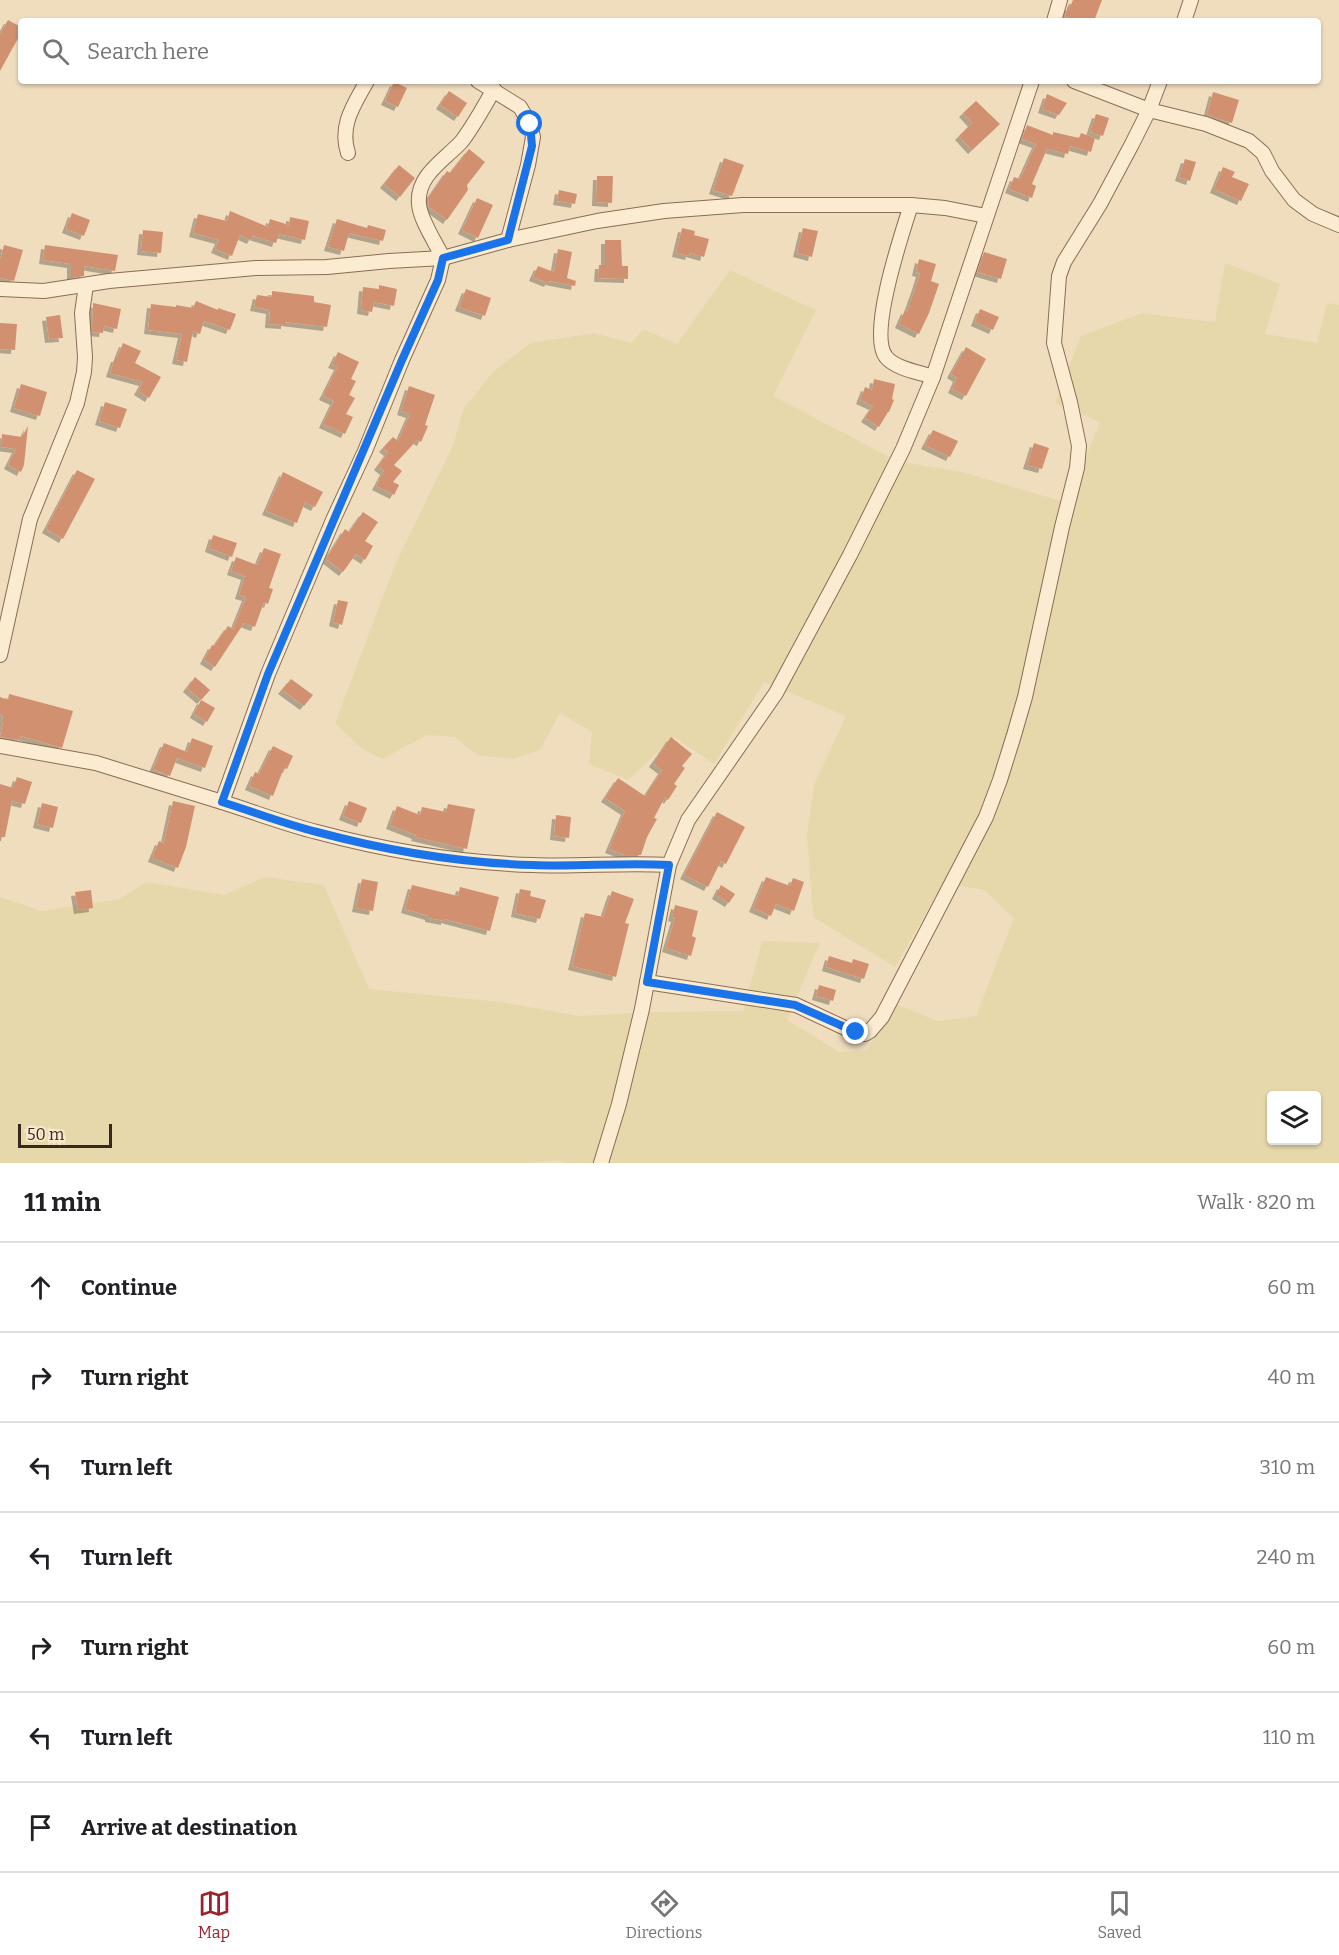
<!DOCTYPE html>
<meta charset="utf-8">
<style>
body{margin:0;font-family:Bitter,serif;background:#f6f6f6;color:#202124}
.controls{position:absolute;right:18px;bottom:18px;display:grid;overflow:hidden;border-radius:6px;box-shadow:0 2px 4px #0004}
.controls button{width:54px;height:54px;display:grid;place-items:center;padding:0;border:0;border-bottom:2px solid #e0e0e0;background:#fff;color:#202124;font:30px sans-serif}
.scale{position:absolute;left:18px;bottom:15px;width:94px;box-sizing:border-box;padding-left:6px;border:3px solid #38271b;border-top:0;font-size:16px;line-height:21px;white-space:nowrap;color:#38271b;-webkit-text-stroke:4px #f7e8ce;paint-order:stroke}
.stop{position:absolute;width:18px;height:18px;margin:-14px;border:4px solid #1a73e8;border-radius:50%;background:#fff}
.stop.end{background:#1a73e8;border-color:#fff;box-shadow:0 2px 6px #0008}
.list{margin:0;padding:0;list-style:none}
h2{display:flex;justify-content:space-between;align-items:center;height:78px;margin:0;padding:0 24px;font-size:26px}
h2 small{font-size:20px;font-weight:400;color:#757577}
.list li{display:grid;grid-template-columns:39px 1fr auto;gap:18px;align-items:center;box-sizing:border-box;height:90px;padding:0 24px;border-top:2px solid #e0e0e0}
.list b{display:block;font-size:22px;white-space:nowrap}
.list em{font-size:20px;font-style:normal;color:#757577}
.icon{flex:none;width:33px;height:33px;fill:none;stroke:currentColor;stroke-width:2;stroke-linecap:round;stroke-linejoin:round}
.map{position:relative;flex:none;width:1339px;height:1163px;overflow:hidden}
.search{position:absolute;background:#fff;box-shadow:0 2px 4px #0004;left:18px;right:18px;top:18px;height:66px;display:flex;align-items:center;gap:15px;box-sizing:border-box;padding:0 21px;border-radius:6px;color:#757577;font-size:22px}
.sheet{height:708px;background:#fff}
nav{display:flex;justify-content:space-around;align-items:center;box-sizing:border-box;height:84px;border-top:2px solid #e0e0e0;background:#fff;font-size:16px;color:#757577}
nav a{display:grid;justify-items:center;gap:3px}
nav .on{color:#9b222d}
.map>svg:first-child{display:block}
</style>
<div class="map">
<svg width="1339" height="1163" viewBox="0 0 1339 1163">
<defs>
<filter id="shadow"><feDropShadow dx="-4" dy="4" stdDeviation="0" flood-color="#0004"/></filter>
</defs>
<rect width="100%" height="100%" fill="#f0ddbe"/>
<path fill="#e6d8ab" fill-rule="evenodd" d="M 1225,263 L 1280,284 L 1265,334 L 1317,343 L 1327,303 L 1339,305 L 1339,1163 L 565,1163 L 560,1160 L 525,1163 L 0,1163 L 0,897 L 42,911 L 120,899 L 146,882 L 224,895 L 265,877 L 324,885 L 369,989 L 501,1002 L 579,1016 L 651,1012 L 743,1011 L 762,941 L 820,943 L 787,1020 L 839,1052 L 867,1050 L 893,1003 L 937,1021 L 976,1016 L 1014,918 L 984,890 L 943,883 L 895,967 L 813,917 L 807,834 L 814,785 L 846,716 L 764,682 L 714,764 L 674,737 L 628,780 L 589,764 L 592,732 L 560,713 L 540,750 L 513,759 L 477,755 L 455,737 L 427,735 L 382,759 L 361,748 L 335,723 L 395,565 L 453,445 L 464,408 L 493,372 L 531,343 L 594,333 L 631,343 L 644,329 L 677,344 L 730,270 L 816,310 L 773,396 L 897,461 L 962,472 L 1068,503 L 1100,422 L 1055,403 L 1081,336 L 1142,313 L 1215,322 ZM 1272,1096 L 1316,1096 L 1316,1140 L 1272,1140 Z"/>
<g fill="#d19171" filter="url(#shadow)">
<polygon points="1073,0 1102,0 1094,21 1076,21 1065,16 1068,6 1070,7"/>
<polygon points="8,20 21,27 21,33 0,71 0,34"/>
<polygon points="394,82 407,88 398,107 385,101"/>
<polygon points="449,91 467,103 458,117 440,105"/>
<polygon points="1213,92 1239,100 1232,123 1207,115"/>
<polygon points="1047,94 1067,103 1059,115 1042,109"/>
<polygon points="976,101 1000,124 972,150 959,136 972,123 963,113"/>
<polygon points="1096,114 1109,118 1103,136 1090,132"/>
<polygon points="1027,125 1053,135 1053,132 1079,138 1081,133 1095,138 1091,152 1070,146 1068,154 1047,149 1032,184 1036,186 1032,198 1009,189 1014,177 1020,179 1036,144 1022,139"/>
<polygon points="469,149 485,162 467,185 468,190 447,220 429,207 428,198 447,171 450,173"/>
<polygon points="724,158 744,165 732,196 713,190"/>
<polygon points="1185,159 1196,162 1190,181 1179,177"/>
<polygon points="399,165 415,178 400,197 384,184"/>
<polygon points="1223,167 1235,172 1232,177 1249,184 1241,201 1214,189"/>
<polygon points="597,176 613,176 612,203 596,202"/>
<polygon points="559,190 577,194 575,204 557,201"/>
<polygon points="477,198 493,205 478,238 462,230"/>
<polygon points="230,211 268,227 270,219 289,225 290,217 309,221 305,240 279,234 276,243 253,236 251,240 240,235 232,256 215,249 219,240 193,233 198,214 227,221"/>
<polygon points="72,213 90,220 84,236 66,229"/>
<polygon points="337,219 367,228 368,225 386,230 383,241 349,233 344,251 328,247"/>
<polygon points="682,228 695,231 694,235 709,239 704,257 690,253 689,256 676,253"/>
<polygon points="803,228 818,231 812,257 797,253"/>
<polygon points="143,230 163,232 161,253 141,251"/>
<polygon points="605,240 621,240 622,266 628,266 628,279 598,278 599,265 605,265"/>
<polygon points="4,245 23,250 14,281 0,278 0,260"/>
<polygon points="45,245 118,255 115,271 84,266 84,276 71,278 71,264 43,260"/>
<polygon points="558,249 572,252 567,278 576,281 575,286 549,281 548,283 533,277 538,266 554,272"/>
<polygon points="984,252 1007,259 1001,279 977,272"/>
<polygon points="919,259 936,264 931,281 939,284 929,313 919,334 899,324 905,310 907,311 915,289 920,273 916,272"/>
<polygon points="379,285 397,289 394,306 374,302 372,312 361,310 363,287 379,289"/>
<polygon points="466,289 491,298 485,316 459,307"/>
<polygon points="272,291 314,296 314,302 331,305 327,327 285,322 285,325 269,324 270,310 254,307 257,295 272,297"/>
<polygon points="196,301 218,310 218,308 236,314 230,330 204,321 200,334 193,331 187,362 176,360 182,334 148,330 151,304 176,307 176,305 193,308"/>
<polygon points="93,303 121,309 117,329 104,326 103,333 92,332"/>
<polygon points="980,309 999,317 993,330 975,322"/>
<polygon points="60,315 63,338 49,339 46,317"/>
<polygon points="0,323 17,324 15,350 0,349"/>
<polygon points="123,343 141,351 135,363 161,377 149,398 138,391 143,382 110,373 115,358 117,358"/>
<polygon points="966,347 986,359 966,396 952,389 957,378 951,374"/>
<polygon points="338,352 359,362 351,379 356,381 349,395 355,398 346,414 353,417 345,434 323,424 334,401 323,396 338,366 332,364"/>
<polygon points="874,379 895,384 892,399 894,400 889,412 888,412 879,427 865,418 873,406 860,400 865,387 872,390"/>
<polygon points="21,384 47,392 40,416 14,408"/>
<polygon points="409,386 435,395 425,425 428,426 421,442 417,440 394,465 402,471 393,482 399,485 394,495 376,486 384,471 378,466 388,452 383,448 393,437 398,441 410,414 401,411"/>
<polygon points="105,402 127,409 120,428 99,421"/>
<polygon points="28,426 24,465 21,472 8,465 16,449 1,447 2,434 22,437"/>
<polygon points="933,430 958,441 950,457 925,445"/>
<polygon points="1034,443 1049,448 1042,469 1027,465"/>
<polygon points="77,470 95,479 63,539 46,529"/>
<polygon points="283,472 323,492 315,507 305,502 297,523 266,511"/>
<polygon points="363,512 378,522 365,541 373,546 365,560 356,554 343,572 326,559 345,529 349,532"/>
<polygon points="213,535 237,543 232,557 209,548"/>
<polygon points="264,548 281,554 269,588 273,589 268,604 264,602 255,627 244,623 215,667 204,660 212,645 214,646 228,626 233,629 246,597 239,595 245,576 231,571 236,557 257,565"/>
<polygon points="338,600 348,602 342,625 333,622"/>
<polygon points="195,677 210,690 201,700 187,688"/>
<polygon points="291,679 313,695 304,706 282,690"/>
<polygon points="9,694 73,711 62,748 21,736 20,740 0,737 3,722 2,722 3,716 0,714 0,697 8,700"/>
<polygon points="201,700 215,708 207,722 194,714"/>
<polygon points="671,737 692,754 682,766 685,768 674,784 677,786 668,800 665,797 654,818 657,819 647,837 641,855 625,855 609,849 625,811 605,798 618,778 645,796 662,770 653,763"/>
<polygon points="192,738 213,746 205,768 177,758 170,776 153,769 164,743 187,752"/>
<polygon points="273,746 293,756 287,769 284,768 273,796 249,786 255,772 259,774"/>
<polygon points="17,777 32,782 25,804 12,801 5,837 0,837 0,784 13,788"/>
<polygon points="173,801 195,806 186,847 178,868 152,858 159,841 164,843"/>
<polygon points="349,801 367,808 361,823 343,816"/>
<polygon points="42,803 58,807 53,828 37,824"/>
<polygon points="448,804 475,809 467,849 415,837 416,835 390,825 397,806 420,815 422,807 446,812"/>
<polygon points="717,812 745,827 726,864 721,861 708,887 684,875"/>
<polygon points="556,815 571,817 569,838 554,836"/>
<polygon points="766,877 790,886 793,878 804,882 794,911 776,904 771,916 753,908"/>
<polygon points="362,879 378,882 373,911 356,908"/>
<polygon points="412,885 458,896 460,887 499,897 490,931 445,919 445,921 429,918 429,916 405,909"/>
<polygon points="721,885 735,894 729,903 716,895"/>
<polygon points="520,889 531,891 530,896 546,900 540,919 515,913"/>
<polygon points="91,890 93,908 78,910 75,892"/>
<polygon points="612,891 634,899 625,923 629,924 616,977 572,966 585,913 603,917"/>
<polygon points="675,905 698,911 692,936 696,938 691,956 666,948 675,918 672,917"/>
<polygon points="829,956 852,963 853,959 869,964 864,979 826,967"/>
<polygon points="819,985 836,990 833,1001 816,996"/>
</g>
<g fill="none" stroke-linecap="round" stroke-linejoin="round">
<defs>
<g id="minor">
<polyline points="1054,21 1060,0"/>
<polyline points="1184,21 1191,0"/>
<polyline points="478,81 520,107 530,124 533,137 528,165 508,240"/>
<polyline points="1074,81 1149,110 1206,124 1249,141 1263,153 1272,171 1294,200 1313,214 1339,225"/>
<path d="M 348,153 C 339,125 354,105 367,81"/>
<path d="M 911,205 C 902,233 868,334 886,357 C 896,369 919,372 933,377"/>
<polyline points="0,289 44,291 109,281 256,268 327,267 389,261 443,258 508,240 597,221 664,211 743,205 911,205 945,208 986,216"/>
<polyline points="0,655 30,519 77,403 84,372 85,357 82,313 86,285"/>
<path d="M 0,746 L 96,763 L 222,802 L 268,674 L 333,520 L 365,451 L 402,360 L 438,280 L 443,258 C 436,243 420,220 419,204 C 416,175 446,159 462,141 C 474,125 484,107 494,89"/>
<path d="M 222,802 C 254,812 285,824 317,832 C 388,851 460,863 533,865 C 579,867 624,862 669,865"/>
<polyline points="647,982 796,1005 845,1028 865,1034 870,1031 882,1017 986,817 1000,780 1014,735 1025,697 1062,527 1077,468 1079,446 1070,402 1054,343 1059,276 1064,262 1100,204 1132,144 1149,110 1160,81"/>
<polyline points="601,1163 619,1104 642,1009 669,865 688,820 776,693 850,555 903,449 933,377 1032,81"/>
</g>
</defs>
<use href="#minor" stroke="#896d56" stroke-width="16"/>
<use href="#minor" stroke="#fbebd1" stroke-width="14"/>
</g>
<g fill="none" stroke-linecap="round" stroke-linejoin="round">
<path stroke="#1a73e8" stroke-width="8" d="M 530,124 L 532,146 L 508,240 L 443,258 L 438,280 L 402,360 L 268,674 L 222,802 C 254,812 285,824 317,832 C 388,851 460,863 533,865 C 579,867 624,862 669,865 L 647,982 L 795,1005 L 856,1032"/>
</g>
</svg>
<div class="controls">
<button><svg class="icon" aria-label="layers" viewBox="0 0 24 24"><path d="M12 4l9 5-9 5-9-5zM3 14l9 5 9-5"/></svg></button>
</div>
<div class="scale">50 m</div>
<div class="stop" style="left:530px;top:124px"></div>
<div class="stop end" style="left:856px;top:1032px"></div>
<div class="search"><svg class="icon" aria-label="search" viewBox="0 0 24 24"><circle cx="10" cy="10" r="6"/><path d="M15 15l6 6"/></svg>Search here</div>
</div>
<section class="sheet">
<h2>11 min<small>Walk · 820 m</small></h2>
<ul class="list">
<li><svg class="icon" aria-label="ahead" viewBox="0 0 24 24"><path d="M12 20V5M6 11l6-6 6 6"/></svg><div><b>Continue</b></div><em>60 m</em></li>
<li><svg class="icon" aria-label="right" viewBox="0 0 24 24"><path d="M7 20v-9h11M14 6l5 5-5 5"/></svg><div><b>Turn right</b></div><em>40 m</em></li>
<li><svg class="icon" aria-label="left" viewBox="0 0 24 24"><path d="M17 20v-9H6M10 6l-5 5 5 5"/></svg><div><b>Turn left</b></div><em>310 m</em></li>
<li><svg class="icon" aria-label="left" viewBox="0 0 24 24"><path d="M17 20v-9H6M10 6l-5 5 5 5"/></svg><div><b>Turn left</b></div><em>240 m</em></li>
<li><svg class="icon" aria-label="right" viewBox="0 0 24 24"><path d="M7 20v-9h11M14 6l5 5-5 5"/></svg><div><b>Turn right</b></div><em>60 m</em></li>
<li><svg class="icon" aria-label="left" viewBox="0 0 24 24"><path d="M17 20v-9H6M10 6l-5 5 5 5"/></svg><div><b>Turn left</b></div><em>110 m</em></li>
<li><svg class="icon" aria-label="arrive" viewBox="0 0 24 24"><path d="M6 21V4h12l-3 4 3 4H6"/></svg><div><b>Arrive at destination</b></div></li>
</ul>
</section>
<nav>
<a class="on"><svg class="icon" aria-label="map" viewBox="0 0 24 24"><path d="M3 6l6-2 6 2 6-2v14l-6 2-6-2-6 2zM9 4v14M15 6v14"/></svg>Map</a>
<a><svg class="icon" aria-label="directions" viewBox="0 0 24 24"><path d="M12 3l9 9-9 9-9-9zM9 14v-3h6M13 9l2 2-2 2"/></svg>Directions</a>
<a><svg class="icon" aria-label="saved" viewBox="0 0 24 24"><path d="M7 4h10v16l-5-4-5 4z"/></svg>Saved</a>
</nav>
